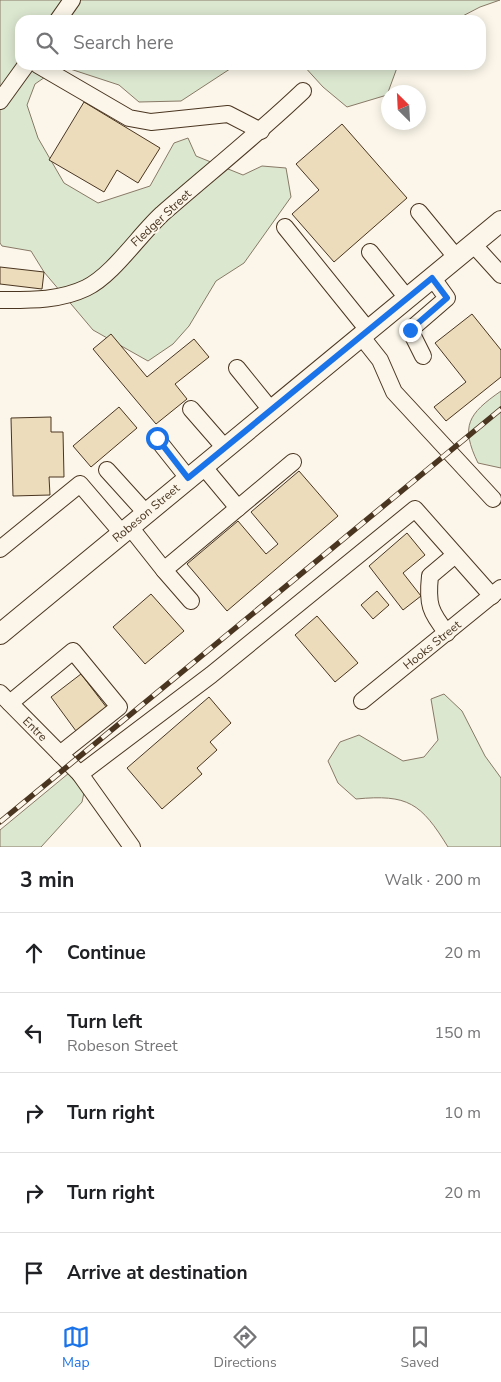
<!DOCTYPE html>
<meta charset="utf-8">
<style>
body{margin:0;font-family:"Nunito Sans",sans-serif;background:#f2f2f2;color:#202124}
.compass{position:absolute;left:381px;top:85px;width:45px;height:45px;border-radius:50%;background:#fff;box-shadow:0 2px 12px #0003;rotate:336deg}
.stop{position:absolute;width:15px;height:15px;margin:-11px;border:4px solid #1a73e8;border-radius:50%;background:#fff}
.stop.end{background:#1a73e8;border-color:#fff;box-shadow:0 1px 5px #0008}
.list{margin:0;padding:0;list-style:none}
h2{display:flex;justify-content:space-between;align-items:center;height:65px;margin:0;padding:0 20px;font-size:21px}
h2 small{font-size:16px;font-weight:400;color:#757577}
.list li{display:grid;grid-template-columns:32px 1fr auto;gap:15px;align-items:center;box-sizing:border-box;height:80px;padding:0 20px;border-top:1px solid #e0e0e0}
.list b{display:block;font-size:19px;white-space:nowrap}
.list p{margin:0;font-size:16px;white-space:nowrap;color:#757577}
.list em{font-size:16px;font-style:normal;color:#757577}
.icon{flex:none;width:28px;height:28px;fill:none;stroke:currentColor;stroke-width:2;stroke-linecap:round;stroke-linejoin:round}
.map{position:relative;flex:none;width:501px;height:847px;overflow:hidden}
.search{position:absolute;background:#fff;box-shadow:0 2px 12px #0003;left:15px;right:15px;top:15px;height:55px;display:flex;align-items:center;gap:12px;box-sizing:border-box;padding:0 18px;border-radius:15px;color:#757577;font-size:19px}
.sheet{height:465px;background:#fff}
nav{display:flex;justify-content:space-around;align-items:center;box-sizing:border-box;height:70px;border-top:1px solid #e0e0e0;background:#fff;font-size:14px;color:#757577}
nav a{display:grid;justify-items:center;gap:2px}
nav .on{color:#1a73e8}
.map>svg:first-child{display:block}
</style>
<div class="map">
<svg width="501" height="847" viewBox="0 0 501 847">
<rect width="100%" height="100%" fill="#fbf6e9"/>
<g fill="#dce7d0" stroke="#887966">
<polygon points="0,0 500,0 480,7 455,20 20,20 20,65 236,65 181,101 139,102 119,85 61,66 35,84 27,105 38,138 64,183 98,203 150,186 174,143 188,138 196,156 243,175 262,166 286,168 291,197 244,263 216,281 189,326 173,344 148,361 93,330 44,272 31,251 2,246 0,243"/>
<polygon points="303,65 398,65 387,95 347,107 323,87"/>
<path d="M 501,391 L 501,468 L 478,463 C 460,426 468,414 501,391 Z"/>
<path d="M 444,694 L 462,711 L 485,756 L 501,778 L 501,847 L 448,847 C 421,803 408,794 356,799 L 338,783 L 328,761 L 340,742 L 359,735 L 403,761 L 424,757 L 438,740 L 431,699 Z"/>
<polygon points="69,773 85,788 82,802 41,847 0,847 0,830"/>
</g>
<g fill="#ecdcbc" stroke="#4a3520">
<polygon points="84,102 160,148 138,183 117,170 104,192 49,160"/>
<polygon points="342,124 407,198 334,262 292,214 319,190 296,164"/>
<polygon points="0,267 44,272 42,289 0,284"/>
<polygon points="472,314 501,350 501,377 446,421 434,407 466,382 435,343"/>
<polygon points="111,334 147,377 194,339 209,357 175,384 187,399 156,424 93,349"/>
<polygon points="119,407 137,428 91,467 73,446"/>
<polygon points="51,417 51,432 63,432 64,477 49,477 50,495 13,496 11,418"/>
<polygon points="299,471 338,516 227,611 187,564 238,521 266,554 278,544 251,512"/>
<polygon points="407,533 425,555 403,573 421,596 403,610 369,566"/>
<polygon points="377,591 389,605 373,619 361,605"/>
<polygon points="151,594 184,631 145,664 113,627"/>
<polygon points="317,616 358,663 335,682 295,635"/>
<polygon points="81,674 107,708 76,731 51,697"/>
<polygon points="209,697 231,723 210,742 217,750 197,768 202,774 162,809 127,768"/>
</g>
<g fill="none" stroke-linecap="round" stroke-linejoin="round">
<defs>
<g id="minor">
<polyline points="58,20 72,0"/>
<polyline points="38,65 129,118 151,122 228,114 261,131"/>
<polyline points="0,101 26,65"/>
<polyline points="419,212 456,257"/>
<polyline points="285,227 368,330"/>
<polyline points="473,244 501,275"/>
<polyline points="370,252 407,298"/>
<path d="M 0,300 C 29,300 59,301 86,288 C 113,275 139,235 162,214 C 209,173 258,134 303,91"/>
<polyline points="361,336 380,360 394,392 493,499"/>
<polyline points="423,356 410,330 447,298 432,277"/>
<polyline points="237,368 271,410"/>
<polyline points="191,409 225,448"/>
<polyline points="157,439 188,478"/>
<polyline points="203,466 238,508"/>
<polyline points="107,470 146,513"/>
<polyline points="130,527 164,570"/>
<polyline points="0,549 80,484 122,533"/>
<polyline points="191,601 164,570 293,462"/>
<path d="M 447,633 C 430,612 427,604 430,576 L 455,555"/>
<polyline points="0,693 80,774 132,847"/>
<polyline points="362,701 501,588"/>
<polyline points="10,703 73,651 119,707 60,754"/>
<polyline points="80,774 211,675 415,509 492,596"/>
</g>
<polyline id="major" points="0,634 501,221"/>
</defs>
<use href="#minor" stroke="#4a3520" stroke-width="18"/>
<use href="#major" stroke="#4a3520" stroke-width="22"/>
<use href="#minor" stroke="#fbf6e9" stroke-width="16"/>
<use href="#major" stroke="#fbf6e9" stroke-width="20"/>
<defs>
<polyline id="rail" points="0,822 501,409"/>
</defs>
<use href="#rail" stroke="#4a3520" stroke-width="5.5"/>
<use href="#rail" stroke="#fbf6e9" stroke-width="4" stroke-dasharray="11" stroke-linecap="butt"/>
</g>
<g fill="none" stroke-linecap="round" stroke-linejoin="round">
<polyline stroke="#1a73e8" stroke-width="6" points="157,438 188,478 432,278 447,298 410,330"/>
</g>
<g text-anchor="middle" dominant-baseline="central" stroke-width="4" stroke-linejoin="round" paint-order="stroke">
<g font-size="12" fill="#4a3520" stroke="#fbf6e9">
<text transform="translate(161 218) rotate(-43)">Fledger Street</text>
<text transform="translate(146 513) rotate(-40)">Robeson Street</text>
<text transform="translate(432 645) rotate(-39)">Hooks Street</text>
<text transform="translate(35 729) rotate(45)">Entre</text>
</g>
</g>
</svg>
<svg class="compass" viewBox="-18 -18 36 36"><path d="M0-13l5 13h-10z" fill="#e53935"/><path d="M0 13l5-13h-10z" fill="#757577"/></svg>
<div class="stop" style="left:157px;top:438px"></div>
<div class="stop end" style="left:410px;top:330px"></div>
<div class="search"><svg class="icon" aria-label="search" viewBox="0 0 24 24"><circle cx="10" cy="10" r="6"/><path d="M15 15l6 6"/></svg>Search here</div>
</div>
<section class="sheet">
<h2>3 min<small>Walk · 200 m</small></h2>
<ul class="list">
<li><svg class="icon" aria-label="ahead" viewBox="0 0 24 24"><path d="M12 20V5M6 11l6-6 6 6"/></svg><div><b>Continue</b></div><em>20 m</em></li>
<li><svg class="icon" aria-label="left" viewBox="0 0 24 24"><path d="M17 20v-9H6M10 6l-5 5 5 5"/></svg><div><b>Turn left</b><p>Robeson Street</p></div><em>150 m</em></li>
<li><svg class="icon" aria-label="right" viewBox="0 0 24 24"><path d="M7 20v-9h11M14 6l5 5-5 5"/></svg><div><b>Turn right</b></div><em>10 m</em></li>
<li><svg class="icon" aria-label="right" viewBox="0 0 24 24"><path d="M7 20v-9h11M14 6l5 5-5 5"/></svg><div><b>Turn right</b></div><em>20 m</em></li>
<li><svg class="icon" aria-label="arrive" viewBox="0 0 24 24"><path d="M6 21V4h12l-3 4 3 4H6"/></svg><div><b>Arrive at destination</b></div></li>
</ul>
</section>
<nav>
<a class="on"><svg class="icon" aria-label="map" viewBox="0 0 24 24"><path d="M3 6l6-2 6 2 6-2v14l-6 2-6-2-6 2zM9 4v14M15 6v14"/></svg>Map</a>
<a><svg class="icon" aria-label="directions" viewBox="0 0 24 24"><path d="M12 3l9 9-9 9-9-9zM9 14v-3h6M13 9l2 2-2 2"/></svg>Directions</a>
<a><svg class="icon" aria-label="saved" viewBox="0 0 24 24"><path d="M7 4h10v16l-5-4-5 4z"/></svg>Saved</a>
</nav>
